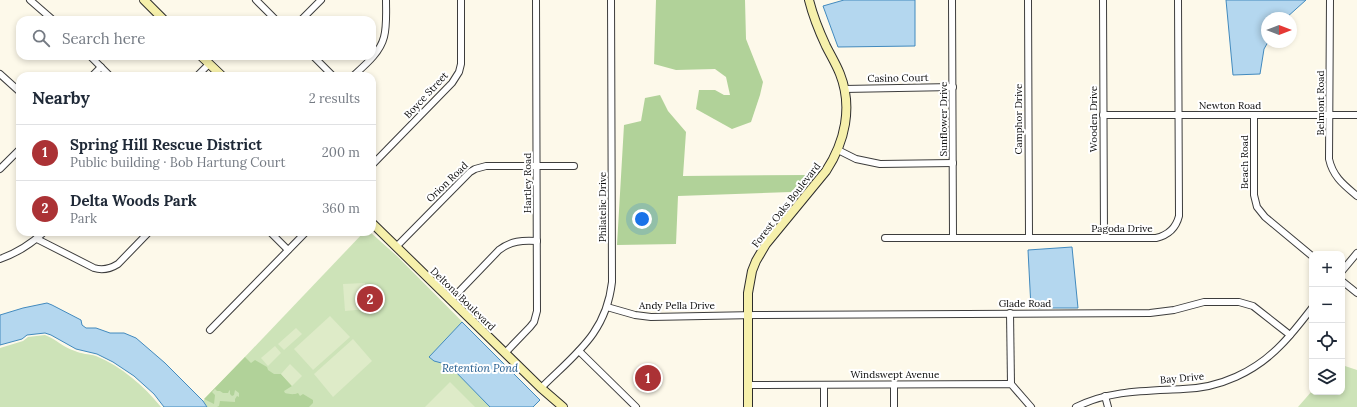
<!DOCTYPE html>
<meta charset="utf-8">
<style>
body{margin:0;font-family:Lora,serif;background:#f6f6f7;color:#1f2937}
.controls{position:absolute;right:12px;bottom:12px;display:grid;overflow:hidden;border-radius:8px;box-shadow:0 2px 6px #0003}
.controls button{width:36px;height:36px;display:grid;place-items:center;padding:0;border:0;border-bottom:1px solid #e0e1e3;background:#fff;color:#1f2937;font:20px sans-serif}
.compass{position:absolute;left:1261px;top:12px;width:36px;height:36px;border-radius:50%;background:#fff;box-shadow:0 2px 6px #0003;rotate:90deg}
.you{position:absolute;left:642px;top:219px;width:14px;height:14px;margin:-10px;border:3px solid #fff;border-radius:50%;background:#1a73e8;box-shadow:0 0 0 6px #1a73e833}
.badge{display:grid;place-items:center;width:26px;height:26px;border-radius:50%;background:#ab3235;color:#fff;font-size:13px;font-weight:700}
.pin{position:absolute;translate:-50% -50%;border:2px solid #fff;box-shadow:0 1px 4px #0006}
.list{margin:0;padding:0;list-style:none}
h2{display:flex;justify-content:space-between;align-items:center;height:52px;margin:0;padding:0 16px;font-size:17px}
h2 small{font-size:13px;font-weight:400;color:#747a83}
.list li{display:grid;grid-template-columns:26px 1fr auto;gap:12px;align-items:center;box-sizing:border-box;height:56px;padding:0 16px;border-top:1px solid #e0e1e3}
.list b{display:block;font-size:15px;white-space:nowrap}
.list p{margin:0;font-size:13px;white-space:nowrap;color:#747a83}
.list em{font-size:13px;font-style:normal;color:#747a83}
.icon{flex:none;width:22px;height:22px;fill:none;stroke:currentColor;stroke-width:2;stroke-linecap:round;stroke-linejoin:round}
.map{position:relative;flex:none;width:1357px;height:407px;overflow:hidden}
.search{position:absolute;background:#fff;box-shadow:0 2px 6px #0003;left:16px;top:16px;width:360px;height:44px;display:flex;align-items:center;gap:10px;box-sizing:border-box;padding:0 14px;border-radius:12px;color:#747a83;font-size:15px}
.panel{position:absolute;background:#fff;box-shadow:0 2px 6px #0003;left:16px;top:72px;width:360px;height:164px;border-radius:12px}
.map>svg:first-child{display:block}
</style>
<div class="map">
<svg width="1357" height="407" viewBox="0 0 1357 407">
<rect width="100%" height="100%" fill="#fdf9ea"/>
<g fill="#cde3b8">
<polygon points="364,232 370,232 397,256 540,400 533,407 207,407 203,401"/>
<path d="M 45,335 C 56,339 64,348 75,351 C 81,354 89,354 96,356 C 121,366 144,386 161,407 L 0,407 L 0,348 L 23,341 L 28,337 Z"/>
<polygon points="1342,365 1357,370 1357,407 1298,407 1312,391 1342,392"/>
</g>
<g fill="#b1d299">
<polygon points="656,0 745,0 746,39 763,82 760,95 751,122 732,129 696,109 699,90 715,90 724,95 730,95 726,77 715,69 676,70 654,64"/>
<polygon points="660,95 668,111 686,132 683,176 807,175 791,192 678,196 676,244 617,245 624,125 641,121 645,98"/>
<path d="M 245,357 L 251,363 L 255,360 L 267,367 L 268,370 L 274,374 L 281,374 L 292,386 L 284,391 L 285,393 C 289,394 294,395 298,393 L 300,396 L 303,394 L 313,400 L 313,403 L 309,407 L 217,407 L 219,406 L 220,401 L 235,402 L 235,399 L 237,396 L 239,397 L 239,393 L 235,390 L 234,395 L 232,396 L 230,394 L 230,390 L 229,391 L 228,393 L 223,393 L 220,391 L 217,391 L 215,389 L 212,392 L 215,395 L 214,404 L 204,399 Z"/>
</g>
<g fill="#deebc8">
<polygon points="365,283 367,309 345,311 343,284"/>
<polygon points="330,316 350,337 313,370 294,349"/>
<polygon points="296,328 302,334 284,350 278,344"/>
<polygon points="353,339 372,361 333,397 314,374"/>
<polygon points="275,346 281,353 268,366 261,358"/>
<polygon points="290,364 302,376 292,386 281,374"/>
<polygon points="450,382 475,407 425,407"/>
</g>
<g fill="#b4d7ef" stroke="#428abe">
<polygon points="844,0 915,0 915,46 838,47 823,6"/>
<polygon points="1226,0 1306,0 1286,18 1267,18 1268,42 1264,49 1260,74 1233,75"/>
<polygon points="1072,247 1078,308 1031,308 1028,250"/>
<polygon points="47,303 52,305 81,320 82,325 86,328 96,328 110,333 124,333 136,338 165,363 203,401 207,407 164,407 154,394 134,376 113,362 97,354 76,349 51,335 45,333 27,335 22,339 0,345 0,315 23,308"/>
<polygon points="462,322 540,400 533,407 490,407 449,365 434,361 429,357"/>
</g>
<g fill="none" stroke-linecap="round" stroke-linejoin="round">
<defs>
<g id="street">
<polyline points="30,0 53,20"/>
<polyline points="256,0 276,20"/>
<polyline points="952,0 953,238"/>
<polyline points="1028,0 1029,238"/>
<polyline points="1103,0 1104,238"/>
<path d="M 1330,0 L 1329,159 C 1333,177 1344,185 1357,196"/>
<polyline points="301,20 321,0"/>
<polyline points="90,56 110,76"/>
<polyline points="313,56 333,76"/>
<polyline points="0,74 20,92"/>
<polyline points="92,76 101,67"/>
<polyline points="197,76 209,64"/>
<path d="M 353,76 C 365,65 380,53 384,37 C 387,26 386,12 386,0"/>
<polyline points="844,89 953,87"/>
<polyline points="1103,115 1357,115"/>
<polyline points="1254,116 1254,195 1257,207 1265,217 1312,256"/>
<polyline points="838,150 856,159 880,164 953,163"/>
<polyline points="372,165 452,83 459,72 461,64 461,0"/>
<polyline points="0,169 20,149"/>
<polyline points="270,232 288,250"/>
<path d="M 885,238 L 1156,238 C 1169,235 1176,228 1179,216 L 1178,0"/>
<path d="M 37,239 L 94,268 C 103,271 110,269 118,264 L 149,232"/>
<polyline points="396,247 470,172 475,169 486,166 574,166"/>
<path d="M 0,259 C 17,253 31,244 44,232"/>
<polyline points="1342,271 1357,253"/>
<polyline points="1342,281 1357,293"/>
<path d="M 451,300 L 499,250 C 511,241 522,240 537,241"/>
<polyline points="607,307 635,315 651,317 756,315 1150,313 1174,310 1204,302 1239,302 1253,306 1290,335"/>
<polyline points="1010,313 1011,384"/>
<polyline points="210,330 306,232"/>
<polyline points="579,351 636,407"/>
<polyline points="505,353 530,327 534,322 537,311 536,0"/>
<polyline points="894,384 894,407"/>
<polyline points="748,385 1011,384 1031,407"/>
<polyline points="824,385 824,407"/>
<path d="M 541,388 C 575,354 606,334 612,282 L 611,0"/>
<polyline points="1105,396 1108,407"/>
<path d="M 1076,407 C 1110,390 1146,391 1183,389 C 1220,388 1255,372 1281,345 C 1292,334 1302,321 1312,308"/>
</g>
<g id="secondary">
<polyline points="144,0 164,20"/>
<polyline points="201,56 222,76"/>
<polyline points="372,223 541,388 563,407"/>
<path d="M 748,407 L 748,293 L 752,271 L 756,261 L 766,244 L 826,171 C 845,142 853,107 840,74 C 836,64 831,56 826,46 C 819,31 813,16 809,0"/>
</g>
</defs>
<use href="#street" stroke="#3d3d3d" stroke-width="8"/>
<use href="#secondary" stroke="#2c2c2c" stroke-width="10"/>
<use href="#street" stroke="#fff" stroke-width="6"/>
<use href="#secondary" stroke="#f6f0ab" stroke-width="8"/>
</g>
<g text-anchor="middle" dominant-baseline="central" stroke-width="4" stroke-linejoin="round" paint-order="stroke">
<g font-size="10" fill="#0a0a0a" stroke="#fff">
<text transform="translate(898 78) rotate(-1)">Casino Court</text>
<text transform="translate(426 95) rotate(-47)">Boyce Street</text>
<text transform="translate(1320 103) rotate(-90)">Belmont Road</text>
<text x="1230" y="105">Newton Road</text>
<text transform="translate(943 119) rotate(-90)">Sunflower Drive</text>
<text transform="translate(1018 119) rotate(-90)">Camphor Drive</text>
<text transform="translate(1093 119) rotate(-90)">Wooden Drive</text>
<text transform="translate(1244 162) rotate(-90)">Beach Road</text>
<text transform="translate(447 182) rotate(-44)">Orion Road</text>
<text transform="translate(527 183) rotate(-90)">Hartley Road</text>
<text transform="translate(786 205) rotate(-52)">Forest Oaks Boulevard</text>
<text transform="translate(602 207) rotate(-90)">Philatelic Drive</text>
<text x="1122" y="228">Pagoda Drive</text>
<text transform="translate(463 299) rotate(44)">Deltona Boulevard</text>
<text x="1025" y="303">Glade Road</text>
<text x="677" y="305">Andy Pella Drive</text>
<text x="895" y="374">Windswept Avenue</text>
<text transform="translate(1182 378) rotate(-5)">Bay Drive</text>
</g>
<g font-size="11" font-style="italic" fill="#225c8e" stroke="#fff">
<text x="480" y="368">Retention Pond</text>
</g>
</g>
</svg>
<div class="controls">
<button>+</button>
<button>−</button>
<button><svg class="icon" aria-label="locate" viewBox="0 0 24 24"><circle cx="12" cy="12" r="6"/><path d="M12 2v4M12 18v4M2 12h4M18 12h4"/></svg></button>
<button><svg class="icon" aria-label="layers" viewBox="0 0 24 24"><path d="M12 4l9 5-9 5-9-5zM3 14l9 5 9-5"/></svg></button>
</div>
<svg class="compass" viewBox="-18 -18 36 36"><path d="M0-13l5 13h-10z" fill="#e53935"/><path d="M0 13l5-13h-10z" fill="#747a83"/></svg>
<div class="you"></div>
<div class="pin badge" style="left:648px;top:378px">1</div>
<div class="pin badge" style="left:370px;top:299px">2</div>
<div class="search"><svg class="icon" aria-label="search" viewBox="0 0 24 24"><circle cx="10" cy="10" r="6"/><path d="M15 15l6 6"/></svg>Search here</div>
<section class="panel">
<h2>Nearby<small>2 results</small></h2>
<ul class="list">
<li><span class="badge">1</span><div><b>Spring Hill Rescue District</b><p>Public building · Bob Hartung Court</p></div><em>200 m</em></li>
<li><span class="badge">2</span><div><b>Delta Woods Park</b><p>Park</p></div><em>360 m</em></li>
</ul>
</section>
</div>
